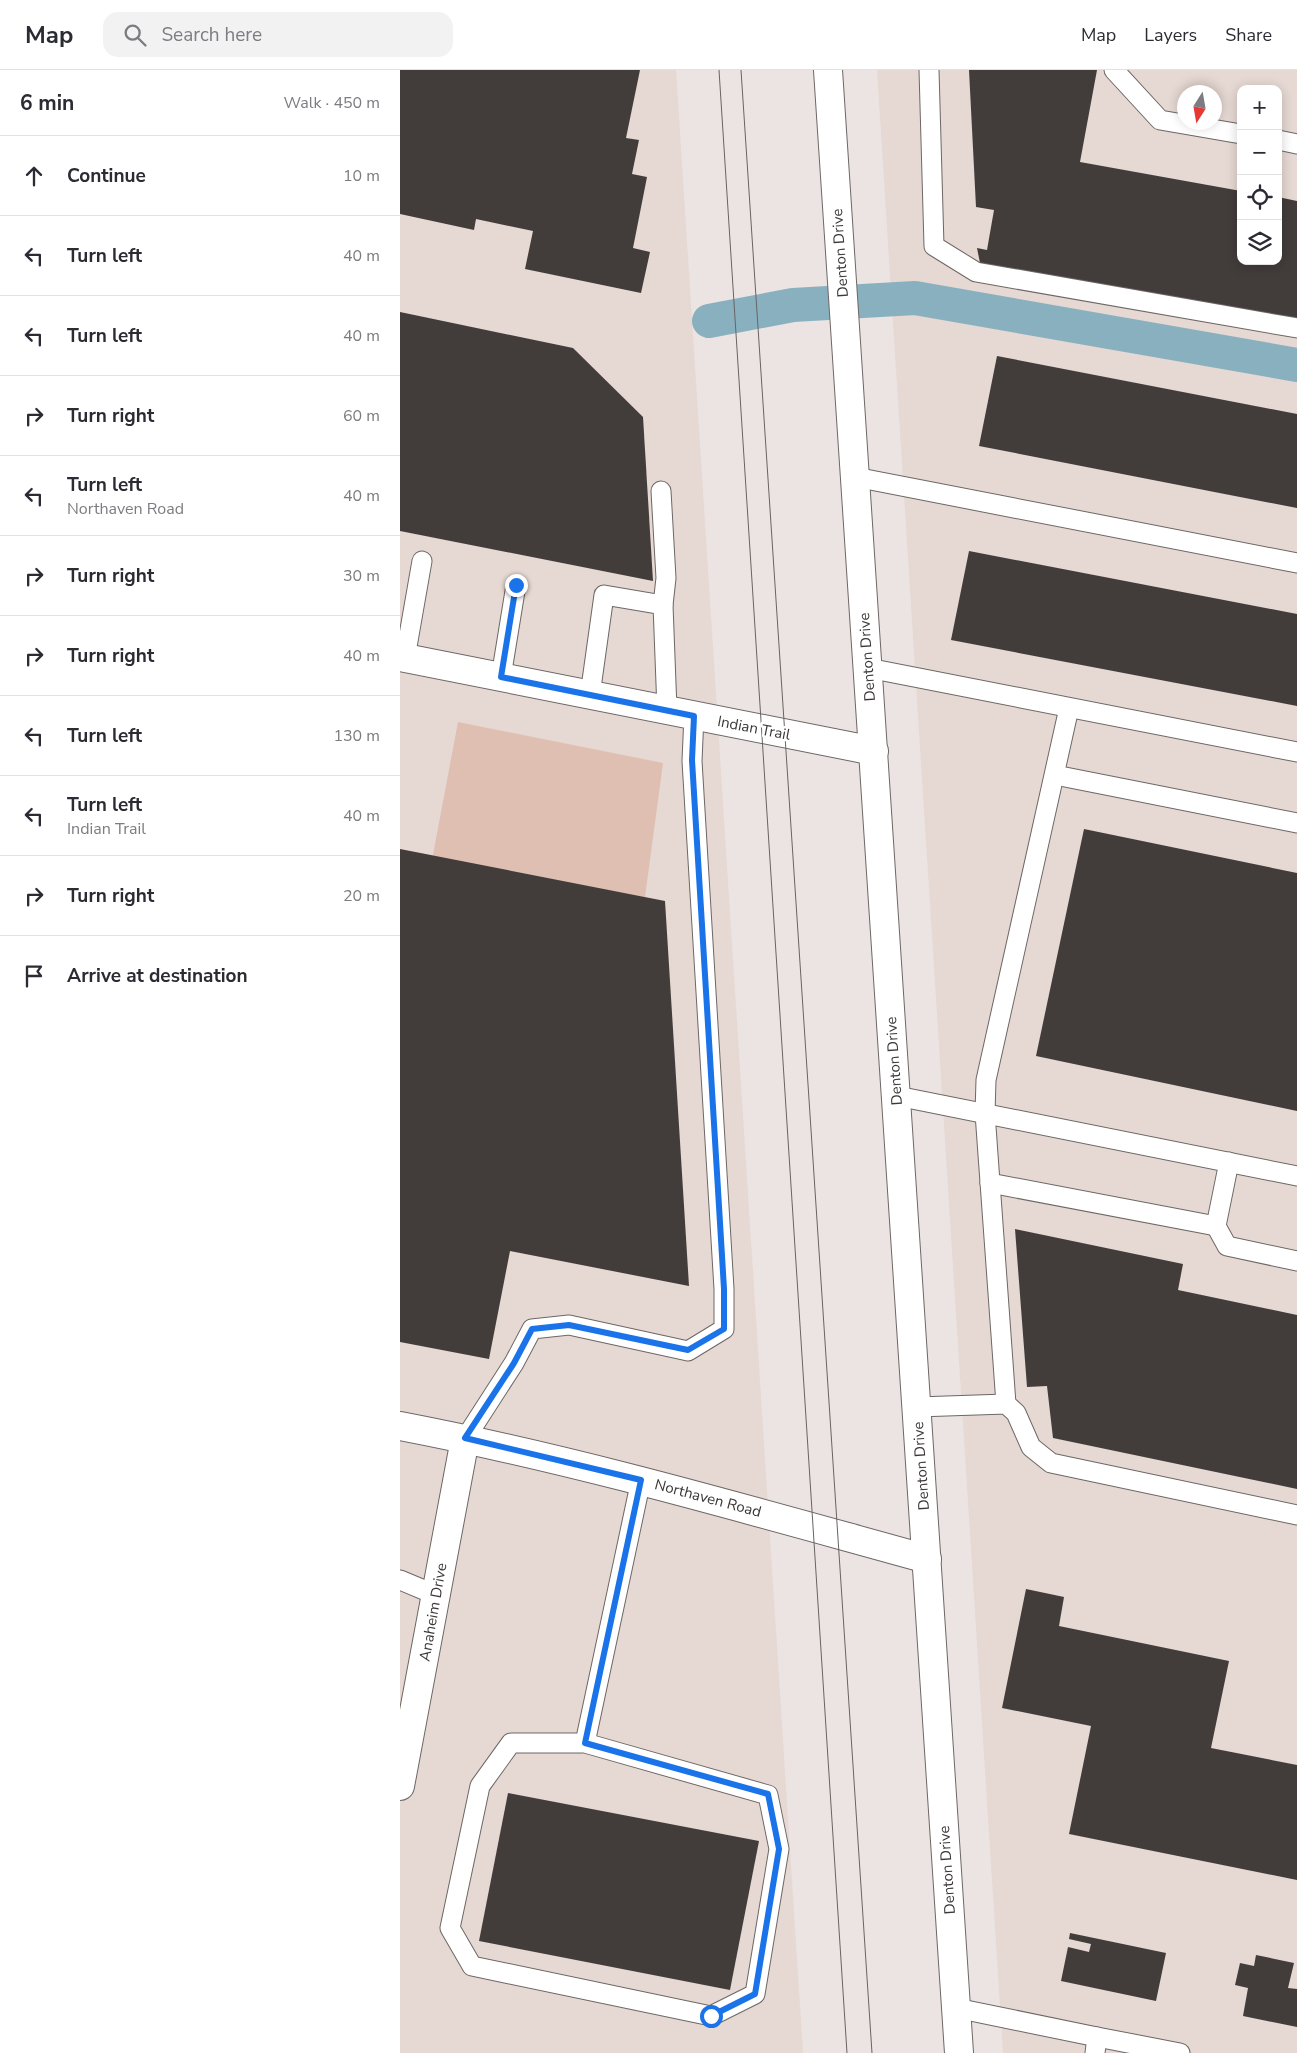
<!DOCTYPE html>
<meta charset="utf-8">
<style>
body{margin:0;font-family:"Nunito Sans",sans-serif;background:#f2f2f3;color:#2b2b33}
.controls{position:absolute;right:15px;top:15px;display:grid;overflow:hidden;border-radius:10px;box-shadow:0 2px 12px #0003}
.controls button{width:45px;height:45px;display:grid;place-items:center;padding:0;border:0;border-bottom:1px solid #e1e1e2;background:#fff;color:#2b2b33;font:25px sans-serif}
.compass{position:absolute;left:777px;top:15px;width:45px;height:45px;border-radius:50%;background:#fff;box-shadow:0 2px 12px #0003;rotate:191deg}
.stop{position:absolute;width:15px;height:15px;margin:-11px;border:4px solid #1a73e8;border-radius:50%;background:#fff}
.stop.end{background:#1a73e8;border-color:#fff;box-shadow:0 1px 5px #0008}
.list{margin:0;padding:0;list-style:none}
h2{display:flex;justify-content:space-between;align-items:center;height:65px;margin:0;padding:0 20px;font-size:21px}
h2 small{font-size:16px;font-weight:400;color:#7c7c81}
.list li{display:grid;grid-template-columns:32px 1fr auto;gap:15px;align-items:center;box-sizing:border-box;height:80px;padding:0 20px;border-top:1px solid #e1e1e2}
.list b{display:block;font-size:19px;white-space:nowrap}
.list p{margin:0;font-size:16px;white-space:nowrap;color:#7c7c81}
.list em{font-size:16px;font-style:normal;color:#7c7c81}
.icon{flex:none;width:28px;height:28px;fill:none;stroke:currentColor;stroke-width:2;stroke-linecap:round;stroke-linejoin:round}
.map{position:relative;flex:none;width:897px;height:1983px;overflow:hidden}
header{display:flex;align-items:center;gap:30px;box-sizing:border-box;height:70px;padding:0 25px;background:#fff;border-bottom:1px solid #e1e1e2}
header strong{font-size:24px}
nav{display:flex;gap:28px;margin-inline-start:auto;font-size:18px}
.search{width:350px;height:45px;background:#f2f2f3;display:flex;align-items:center;gap:12px;box-sizing:border-box;padding:0 18px;border-radius:15px;color:#7c7c81;font-size:19px}
main{display:flex}
aside{flex:1;background:#fff}
.map>svg:first-child{display:block}
</style>
<header>
<strong>Map</strong>
<div class="search"><svg class="icon" aria-label="search" viewBox="0 0 24 24"><circle cx="10" cy="10" r="6"/><path d="M15 15l6 6"/></svg>Search here</div>
<nav><a>Map</a><a>Layers</a><a>Share</a></nav>
</header>
<main>
<aside>
<h2>6 min<small>Walk · 450 m</small></h2>
<ul class="list">
<li><svg class="icon" aria-label="ahead" viewBox="0 0 24 24"><path d="M12 20V5M6 11l6-6 6 6"/></svg><div><b>Continue</b></div><em>10 m</em></li>
<li><svg class="icon" aria-label="left" viewBox="0 0 24 24"><path d="M17 20v-9H6M10 6l-5 5 5 5"/></svg><div><b>Turn left</b></div><em>40 m</em></li>
<li><svg class="icon" aria-label="left" viewBox="0 0 24 24"><path d="M17 20v-9H6M10 6l-5 5 5 5"/></svg><div><b>Turn left</b></div><em>40 m</em></li>
<li><svg class="icon" aria-label="right" viewBox="0 0 24 24"><path d="M7 20v-9h11M14 6l5 5-5 5"/></svg><div><b>Turn right</b></div><em>60 m</em></li>
<li><svg class="icon" aria-label="left" viewBox="0 0 24 24"><path d="M17 20v-9H6M10 6l-5 5 5 5"/></svg><div><b>Turn left</b><p>Northaven Road</p></div><em>40 m</em></li>
<li><svg class="icon" aria-label="right" viewBox="0 0 24 24"><path d="M7 20v-9h11M14 6l5 5-5 5"/></svg><div><b>Turn right</b></div><em>30 m</em></li>
<li><svg class="icon" aria-label="right" viewBox="0 0 24 24"><path d="M7 20v-9h11M14 6l5 5-5 5"/></svg><div><b>Turn right</b></div><em>40 m</em></li>
<li><svg class="icon" aria-label="left" viewBox="0 0 24 24"><path d="M17 20v-9H6M10 6l-5 5 5 5"/></svg><div><b>Turn left</b></div><em>130 m</em></li>
<li><svg class="icon" aria-label="left" viewBox="0 0 24 24"><path d="M17 20v-9H6M10 6l-5 5 5 5"/></svg><div><b>Turn left</b><p>Indian Trail</p></div><em>40 m</em></li>
<li><svg class="icon" aria-label="right" viewBox="0 0 24 24"><path d="M7 20v-9h11M14 6l5 5-5 5"/></svg><div><b>Turn right</b></div><em>20 m</em></li>
<li><svg class="icon" aria-label="arrive" viewBox="0 0 24 24"><path d="M6 21V4h12l-3 4 3 4H6"/></svg><div><b>Arrive at destination</b></div></li>
</ul>
</aside>
<div class="map">
<svg width="897" height="1983" viewBox="0 0 897 1983">
<rect width="100%" height="100%" fill="#ebe4e2"/>
<g fill="#e6d8d2" fill-rule="evenodd">
<polygon points="0,0 276,0 403,1983 0,1983"/>
<path d="M 477,0 L 897,0 L 897,1983 L 603,1983 ZM 841,19 L 878,19 L 878,191 L 841,191 ZM 784,22 L 814,22 L 814,52 L 784,52 Z"/>
</g>
<polygon fill="#e0bfb3" points="58,652 263,693 245,827 32,790"/>
<g fill="none" stroke-linecap="round" stroke-linejoin="round">
<polyline stroke="#89b0bf" stroke-width="34" points="309,251 393,235 515,228 897,295"/>
</g>
<g fill="#423d3b">
<polygon points="0,0 240,0 226,68 239,70 232,104 247,107 233,178 250,182 241,223 125,199 133,161 76,149 74,160 0,144"/>
<polygon points="569,0 697,0 680,92 841,121 841,191 878,191 878,127 897,131 897,249 580,193 577,178 587,180 594,140 576,137"/>
<polygon points="0,242 173,278 243,347 253,511 0,461"/>
<polygon points="597,286 897,344 897,438 579,376"/>
<polygon points="569,481 897,544 897,636 551,570"/>
<polygon points="684,759 897,803 897,1041 636,986"/>
<polygon points="0,779 265,831 289,1216 110,1181 89,1289 0,1272"/>
<polygon points="615,1159 783,1194 778,1220 897,1245 897,1419 653,1368 647,1316 627,1317"/>
<polygon points="626,1519 664,1527 659,1556 829,1591 811,1678 897,1695 897,1810 669,1764 691,1656 602,1638"/>
<polygon points="108,1723 359,1771 330,1920 79,1871"/>
<polygon points="670,1863 766,1883 756,1931 661,1911 668,1877 689,1882 691,1874 669,1869"/>
<polygon points="856,1885 894,1893 888,1918 897,1919 897,1957 843,1946 848,1918 835,1915 840,1893 854,1896"/>
</g>
<g fill="none" stroke-linecap="round" stroke-linejoin="round">
<defs>
<g id="service">
<polyline points="529,0 534,176 576,202 897,258"/>
<polyline points="714,0 760,50 841,64"/>
<polyline points="878,70 897,74"/>
<polyline points="455,407 897,493"/>
<polyline points="261,421 266,508 263,535"/>
<polyline points="5,588 22,491"/>
<polyline points="468,598 897,682"/>
<polyline points="101,607 116,515"/>
<polyline points="190,625 204,525 263,535 267,640"/>
<polyline points="655,705 897,753"/>
<polyline points="497,1026 897,1106"/>
<polyline points="829,1092 816,1156 827,1176 897,1191"/>
<polyline points="590,1113 816,1156"/>
<polyline points="606,1334 585,1043 586,1010 669,638"/>
<polyline points="517,1337 606,1334 616,1343 631,1377 651,1393 897,1445"/>
<polyline points="65,1369 114,1293 132,1259 169,1255 288,1281 324,1259 324,1219 292,691 294,645"/>
<polyline points="0,1510 36,1525"/>
<polyline points="185,1673 368,1725 379,1779 355,1924 311,1946 72,1896 50,1858 80,1716 111,1673 185,1673 241,1410"/>
<polyline points="556,1938 697,1967"/>
<polyline points="695,1983 697,1967 780,1983"/>
</g>
<g id="minor">
<polyline points="0,587 474,681"/>
<polyline points="0,1716 65,1369"/>
</g>
<g id="tertiary">
<polyline points="428,0 559,1983"/>
<path d="M 0,1356 C 178,1390 352,1441 527,1489"/>
</g>
</defs>
<use href="#service" stroke="#6d6765" stroke-width="21"/>
<use href="#minor" stroke="#6d6765" stroke-width="30"/>
<use href="#tertiary" stroke="#6d6765" stroke-width="30"/>
<use href="#service" stroke="#fff" stroke-width="19"/>
<use href="#minor" stroke="#fff" stroke-width="28"/>
<use href="#tertiary" stroke="#fff" stroke-width="28"/>
<g stroke="#686463" stroke-width="1">
<polyline points="319,0 447,1983"/>
<polyline points="341,0 472,1983"/>
</g>
</g>
<g fill="none" stroke-linecap="round" stroke-linejoin="round">
<polyline stroke="#1a73e8" stroke-width="6" points="116,515 101,607 294,646 292,690 324,1219 324,1259 288,1280 169,1255 132,1259 114,1293 65,1368 241,1410 185,1673 368,1724 379,1779 355,1924 311,1946"/>
</g>
<g text-anchor="middle" dominant-baseline="central" stroke-width="5" stroke-linejoin="round" paint-order="stroke">
<g font-size="15" fill="#3b3837" stroke="#fff">
<text transform="translate(440 183) rotate(-94)">Denton Drive</text>
<text transform="translate(467 587) rotate(-94)">Denton Drive</text>
<text transform="translate(354 658) rotate(11)">Indian Trail</text>
<text transform="translate(494 991) rotate(-94)">Denton Drive</text>
<text transform="translate(521 1396) rotate(-94)">Denton Drive</text>
<text transform="translate(308 1428) rotate(15)">Northaven Road</text>
<text transform="translate(33 1542) rotate(-80)">Anaheim Drive</text>
<text transform="translate(547 1800) rotate(-94)">Denton Drive</text>
</g>
</g>
</svg>
<div class="controls">
<button>+</button>
<button>−</button>
<button><svg class="icon" aria-label="locate" viewBox="0 0 24 24"><circle cx="12" cy="12" r="6"/><path d="M12 2v4M12 18v4M2 12h4M18 12h4"/></svg></button>
<button><svg class="icon" aria-label="layers" viewBox="0 0 24 24"><path d="M12 4l9 5-9 5-9-5zM3 14l9 5 9-5"/></svg></button>
</div>
<svg class="compass" viewBox="-18 -18 36 36"><path d="M0-13l5 13h-10z" fill="#e53935"/><path d="M0 13l5-13h-10z" fill="#7c7c81"/></svg>
<div class="stop" style="left:311px;top:1946px"></div>
<div class="stop end" style="left:116px;top:515px"></div>
</div>
</main>
